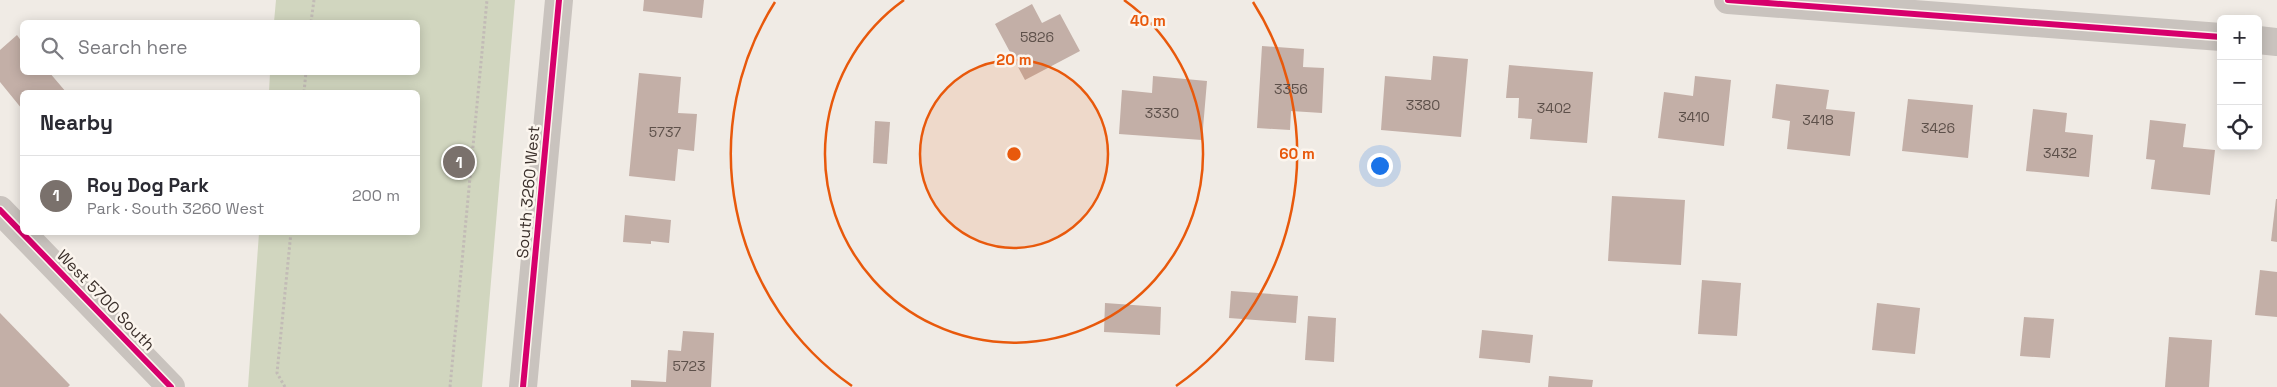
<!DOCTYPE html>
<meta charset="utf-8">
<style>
body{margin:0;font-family:"Space Grotesk",sans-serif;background:#f7f7f7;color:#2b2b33}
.controls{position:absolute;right:15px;top:15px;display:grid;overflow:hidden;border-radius:8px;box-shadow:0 2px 12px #0003}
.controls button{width:45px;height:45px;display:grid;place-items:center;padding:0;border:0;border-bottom:1px solid #e1e1e2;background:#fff;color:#2b2b33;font:25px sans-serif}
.you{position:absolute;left:1379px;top:165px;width:18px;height:18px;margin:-12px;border:4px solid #fff;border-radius:50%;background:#1a73e8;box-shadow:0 0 0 8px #1a73e833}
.badge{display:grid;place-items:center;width:32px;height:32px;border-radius:50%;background:#7a716c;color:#fff;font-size:16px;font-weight:700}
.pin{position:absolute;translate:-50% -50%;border:2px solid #fff;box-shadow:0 1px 5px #0006}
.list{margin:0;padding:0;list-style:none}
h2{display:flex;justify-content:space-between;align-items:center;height:65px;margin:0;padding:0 20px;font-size:21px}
h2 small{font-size:16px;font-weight:400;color:#7c7c81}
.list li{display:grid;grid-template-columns:32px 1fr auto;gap:15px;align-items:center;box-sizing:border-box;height:80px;padding:0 20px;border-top:1px solid #e1e1e2}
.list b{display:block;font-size:19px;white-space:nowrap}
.list p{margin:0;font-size:16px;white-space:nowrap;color:#7c7c81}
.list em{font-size:16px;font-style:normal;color:#7c7c81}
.icon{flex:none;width:28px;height:28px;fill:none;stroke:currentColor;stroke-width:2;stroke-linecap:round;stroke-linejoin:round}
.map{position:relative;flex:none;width:2277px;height:387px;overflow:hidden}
.search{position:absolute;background:#fff;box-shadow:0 2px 12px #0003;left:20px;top:20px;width:400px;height:55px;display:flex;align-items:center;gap:12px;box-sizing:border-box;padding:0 18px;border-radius:8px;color:#7c7c81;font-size:19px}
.panel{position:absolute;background:#fff;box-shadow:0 2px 12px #0003;left:20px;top:90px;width:400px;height:145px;border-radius:8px}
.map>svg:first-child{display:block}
</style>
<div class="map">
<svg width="2277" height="387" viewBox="0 0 2277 387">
<rect width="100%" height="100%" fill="#f0ebe5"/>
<polygon fill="#d1d6bf" points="276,0 515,0 482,387 248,387 259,233 418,232 418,92 269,92 270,73 418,72 418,22 274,22"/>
<g fill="#c3afa7">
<polygon points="644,0 704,0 702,18 643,11"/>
<polygon points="1032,4 1042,23 1060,14 1080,51 1025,80 995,24"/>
<polygon points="17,35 22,42 22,72 49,72 66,92 22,92 22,109 0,82 0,50"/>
<polygon points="1262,46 1304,49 1303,67 1324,68 1322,113 1291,111 1290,130 1257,128"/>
<polygon points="1433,56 1468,59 1461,137 1381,130 1385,76 1431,80"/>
<polygon points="1509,65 1593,72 1587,143 1530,139 1532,119 1518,118 1519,98 1506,98"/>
<polygon points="639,73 681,77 678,113 697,114 694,151 678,149 675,181 629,176"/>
<polygon points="1153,76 1207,81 1202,140 1119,134 1122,90 1152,93"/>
<polygon points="1695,76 1731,80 1724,146 1658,138 1664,92 1693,96"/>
<polygon points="1776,84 1829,90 1826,109 1855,112 1850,156 1787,149 1790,121 1772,118"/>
<polygon points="1908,99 1973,105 1968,158 1902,151"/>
<polygon points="2033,109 2067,113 2065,132 2093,135 2089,177 2026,171"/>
<polygon points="2150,120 2186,124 2183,147 2215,150 2210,195 2151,189 2155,160 2146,159"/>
<polygon points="875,121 890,122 887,164 873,163"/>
<polygon points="1612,196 1685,200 1681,265 1608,261"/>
<polygon points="2276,199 2277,199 2277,242 2271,241"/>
<polygon points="625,215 671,220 669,243 651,241 651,244 623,242"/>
<polygon points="2260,270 2277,272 2277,317 2255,315"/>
<polygon points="1702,280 1741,283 1737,336 1698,334"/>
<polygon points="1231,291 1298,296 1296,323 1229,318"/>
<polygon points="1105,303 1161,307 1160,335 1104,332"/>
<polygon points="1877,303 1920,308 1915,354 1872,350"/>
<polygon points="0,313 70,385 68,387 0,387"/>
<polygon points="1308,316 1336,318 1334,362 1305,360"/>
<polygon points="2024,317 2054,319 2050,358 2020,356"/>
<polygon points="1482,330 1533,335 1530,363 1479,358"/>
<polygon points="683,331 714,333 711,387 631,387 631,380 666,382 668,350 681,351"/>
<polygon points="2169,337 2212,340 2209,387 2165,387"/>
<polygon points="1549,376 1593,380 1592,387 1548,387"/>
</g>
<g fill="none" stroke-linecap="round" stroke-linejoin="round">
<g stroke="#c2bbb6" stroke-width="3" stroke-dasharray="2.5 2.5" stroke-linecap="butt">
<polyline points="311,22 314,0"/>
<polyline points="304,92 306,72"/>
<polyline points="285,387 277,373 291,232"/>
<polyline points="450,387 487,0"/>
</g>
<g stroke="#c9c3be" stroke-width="28">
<polyline points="1728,0 2221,37"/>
<polyline points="2258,40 2277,42"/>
<polyline points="0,210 171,387"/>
<polyline points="523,387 559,0"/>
</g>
<defs>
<g id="cycleway">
<polyline points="1728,0 2221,37"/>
<polyline points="0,210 171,387"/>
<polyline points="523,387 559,0"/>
</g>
</defs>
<use href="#cycleway" stroke="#fbf5ee" stroke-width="9"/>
<use href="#cycleway" stroke="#d6006c" stroke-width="6"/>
</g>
<circle cx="1014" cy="154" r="94" fill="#e8590c" fill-opacity=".12"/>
<g fill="none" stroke="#e8590c" stroke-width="2.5">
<circle cx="1014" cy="154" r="94"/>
<path d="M1124 0A189 189 0 1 1 904 0"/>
<path d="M852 386A283 283 0 0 1 775 2M1253 2A283 283 0 0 1 1176 386"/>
</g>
<g text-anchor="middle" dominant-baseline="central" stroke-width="5" stroke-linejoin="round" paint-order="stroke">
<g font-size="14" fill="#5d504a">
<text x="1037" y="37">5826</text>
<text x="1291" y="89">3356</text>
<text x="1423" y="105">3380</text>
<text x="1554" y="108">3402</text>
<text x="1162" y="113">3330</text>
<text x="1694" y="117">3410</text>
<text x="1818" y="120">3418</text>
<text x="1938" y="128">3426</text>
<text x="665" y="132">5737</text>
<text x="2060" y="153">3432</text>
<text x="689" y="366">5723</text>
</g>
<g font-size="16" fill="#3b302b" stroke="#fbf5ee">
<text transform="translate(528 192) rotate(-85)">South 3260 West</text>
<text transform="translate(106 300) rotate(46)">West 5700 South</text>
</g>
</g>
<circle cx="1014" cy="154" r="8" fill="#e8590c" stroke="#fbf5ee" stroke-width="2.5"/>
<g font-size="15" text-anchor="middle" font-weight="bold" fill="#e8590c" stroke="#fbf5ee" stroke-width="5" stroke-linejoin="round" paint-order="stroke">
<text x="1148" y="26">40 m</text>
<text x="1014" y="65">20 m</text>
<text x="1297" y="159">60 m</text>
</g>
</svg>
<div class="controls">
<button>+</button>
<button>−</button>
<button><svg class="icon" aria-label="locate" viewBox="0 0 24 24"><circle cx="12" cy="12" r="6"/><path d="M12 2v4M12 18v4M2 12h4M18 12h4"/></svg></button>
</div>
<div class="you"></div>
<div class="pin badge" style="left:459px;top:162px">1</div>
<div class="search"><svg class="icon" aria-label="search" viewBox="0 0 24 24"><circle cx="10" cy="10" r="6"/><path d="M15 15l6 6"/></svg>Search here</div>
<section class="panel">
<h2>Nearby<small></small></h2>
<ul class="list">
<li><span class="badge">1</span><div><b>Roy Dog Park</b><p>Park · South 3260 West</p></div><em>200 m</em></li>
</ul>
</section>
</div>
